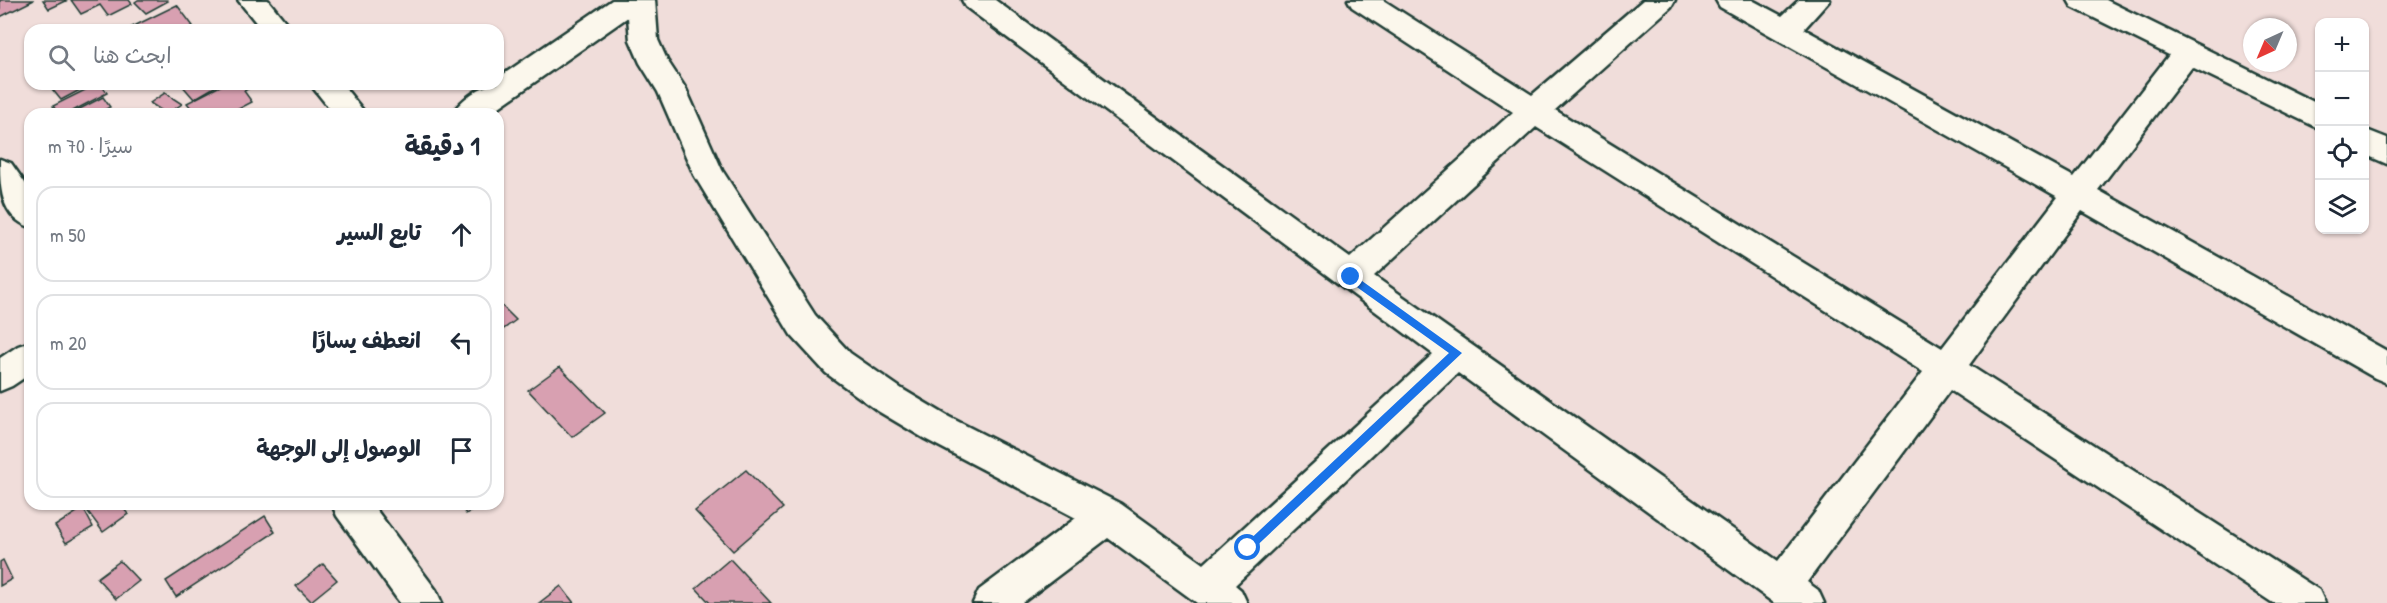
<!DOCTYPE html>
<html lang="ar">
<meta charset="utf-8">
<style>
body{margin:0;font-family:"Patrick Hand","Playpen Sans Arabic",sans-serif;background:#f6f6f7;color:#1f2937;direction:rtl}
.controls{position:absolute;right:18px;top:18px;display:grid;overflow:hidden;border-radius:12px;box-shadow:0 2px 4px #0004}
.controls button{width:54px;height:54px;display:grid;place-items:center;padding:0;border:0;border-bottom:2px solid #e0e1e3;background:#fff;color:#1f2937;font:30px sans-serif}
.compass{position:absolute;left:2243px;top:18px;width:54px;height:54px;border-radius:50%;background:#fff;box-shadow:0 2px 4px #0004;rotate:224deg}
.stop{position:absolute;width:18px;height:18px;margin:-14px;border:4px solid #1a73e8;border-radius:50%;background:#fff}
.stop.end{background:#1a73e8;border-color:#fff;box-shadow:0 2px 6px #0008}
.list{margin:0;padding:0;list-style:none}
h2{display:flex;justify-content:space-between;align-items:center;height:78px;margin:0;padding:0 24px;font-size:26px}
h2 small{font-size:20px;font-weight:400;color:#747a83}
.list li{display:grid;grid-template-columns:39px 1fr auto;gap:18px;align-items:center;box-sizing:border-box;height:96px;margin:0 12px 12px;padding:0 12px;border:2px solid #e0e1e3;border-radius:18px}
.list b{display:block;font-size:22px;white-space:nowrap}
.list em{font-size:20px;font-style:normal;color:#747a83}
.icon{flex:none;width:33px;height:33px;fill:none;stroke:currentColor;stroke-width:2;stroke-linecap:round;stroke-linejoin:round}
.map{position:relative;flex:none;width:2387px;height:603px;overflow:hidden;direction:ltr}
.search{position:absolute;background:#fff;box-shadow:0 2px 4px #0004;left:24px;top:24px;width:480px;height:66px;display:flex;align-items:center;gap:15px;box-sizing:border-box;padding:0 21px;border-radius:18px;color:#747a83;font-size:22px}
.panel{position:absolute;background:#fff;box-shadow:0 2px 4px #0004;left:24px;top:108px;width:480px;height:402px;border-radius:18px;direction:rtl}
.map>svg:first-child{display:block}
</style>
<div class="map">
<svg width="2387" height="603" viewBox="0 0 2387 603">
<rect width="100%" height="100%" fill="#f0ddda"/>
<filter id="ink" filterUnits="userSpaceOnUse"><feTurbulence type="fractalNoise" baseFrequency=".0167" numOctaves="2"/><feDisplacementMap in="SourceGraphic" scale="12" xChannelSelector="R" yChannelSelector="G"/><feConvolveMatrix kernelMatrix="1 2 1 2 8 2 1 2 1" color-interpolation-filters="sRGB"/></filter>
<g filter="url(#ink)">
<g fill="#d8a0b1" stroke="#1f3d34" stroke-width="1.5">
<polygon points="0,0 34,0 0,17"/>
<polygon points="43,0 68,0 49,9"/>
<polygon points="71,0 129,0 132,4 108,16 100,5 81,14"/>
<polygon points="138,0 167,0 168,1 146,13 135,2"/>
<polygon points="177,5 193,26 185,30 128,29"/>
<polygon points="48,84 91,84 61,100"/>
<polygon points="97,84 101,84 107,93 67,114 59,114 53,106"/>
<polygon points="181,84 217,84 218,85 194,99"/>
<polygon points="224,84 257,84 244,91 252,102 229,114 196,114 187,103"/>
<polygon points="165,93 182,104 167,114 150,103"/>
<polygon points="103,97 110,107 96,114 70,114"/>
<polygon points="498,302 516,320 498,333"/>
<polygon points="560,367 605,413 572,437 528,390"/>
<polygon points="746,470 783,508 733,551 695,511"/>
<polygon points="94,504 120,504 128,514 103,532 86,509"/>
<polygon points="459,504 480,504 466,514"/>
<polygon points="83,508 93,527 66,543 55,526"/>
<polygon points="265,516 275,532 176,597 166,581"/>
<polygon points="730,559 771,603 710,603 696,588"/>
<polygon points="3,560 12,579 0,586 0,562"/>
<polygon points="120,561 139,581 116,599 97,578"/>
<polygon points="323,564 337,580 311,601 296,586"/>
<polygon points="561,586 574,603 539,603"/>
</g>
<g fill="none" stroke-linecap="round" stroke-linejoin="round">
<defs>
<g id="minor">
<polygon points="238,0 268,0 292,30 262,30"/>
<path d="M 612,0 L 655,0 L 658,40 L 667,60 L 686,89 L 722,170 L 815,315 L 850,353 L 902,389 L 949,417 L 1121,504 L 1204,564 L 1433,354 L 966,7 L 962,0 L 995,0 L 1350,258 L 1513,112 L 1352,7 L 1348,0 L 1383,0 L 1532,95 L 1643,0 L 1675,0 L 1671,7 L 1555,110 L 1942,348 L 2058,197 L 1720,7 L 1716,0 L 1752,0 L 1782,16 L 1799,0 L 1830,0 L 1804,29 L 2074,177 L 2169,55 L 2072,7 L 2068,0 L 2106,0 L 2320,105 L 2320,129 L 2192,67 L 2098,190 L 2387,351 L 2387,383 L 2375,378 L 2082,211 L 1969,365 L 2319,590 L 2325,603 L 2273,603 L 1950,390 L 1807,582 L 1818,590 L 1824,603 L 1774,603 L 1458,373 L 1235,585 L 1241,590 L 1247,603 L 1197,603 L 1108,538 L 1022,603 L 973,603 L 979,590 L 1076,518 L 925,439 L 878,411 L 826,373 L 791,335 L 694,175 L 658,92 L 640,63 L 630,40 L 628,17 L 489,114 L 452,114 C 460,100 482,84 498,84 L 498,78 ZM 1536,127 L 1923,372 L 1778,561 L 1374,276 Z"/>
<polygon points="310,84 342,84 366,114 334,114"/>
<polygon points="2364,129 2387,138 2387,164 2364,154"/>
<path d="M 0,159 L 11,163 L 30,190 L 30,227 C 0,217 0,186 0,159 Z"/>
<polygon points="30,342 30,374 12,386 0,391 0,358 18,346"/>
<polygon points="332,504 372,504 436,590 442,603 400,603 337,516"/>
</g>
</defs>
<use href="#minor" stroke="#1f3d34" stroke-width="5"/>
<use href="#minor" fill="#fbf7ec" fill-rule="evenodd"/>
</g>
</g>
<polygon fill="#1a73e8" points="1351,273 1462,353 1248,554 1242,548 1244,545 1449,353 1347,280 1346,277"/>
</svg>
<div class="controls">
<button>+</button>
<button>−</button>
<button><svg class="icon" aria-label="locate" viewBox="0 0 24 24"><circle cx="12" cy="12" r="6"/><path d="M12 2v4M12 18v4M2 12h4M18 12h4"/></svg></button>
<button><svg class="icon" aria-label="layers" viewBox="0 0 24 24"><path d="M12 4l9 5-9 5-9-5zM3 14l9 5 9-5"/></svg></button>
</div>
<svg class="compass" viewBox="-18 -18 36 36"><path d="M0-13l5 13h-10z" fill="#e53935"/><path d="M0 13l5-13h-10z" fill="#747a83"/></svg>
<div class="stop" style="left:1248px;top:548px"></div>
<div class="stop end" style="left:1351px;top:277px"></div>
<div class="search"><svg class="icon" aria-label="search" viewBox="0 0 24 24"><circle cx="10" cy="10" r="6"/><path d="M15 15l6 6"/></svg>ابحث هنا</div>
<section class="panel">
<h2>1 دقيقة<small>سيرًا · 70 m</small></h2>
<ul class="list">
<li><svg class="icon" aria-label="ahead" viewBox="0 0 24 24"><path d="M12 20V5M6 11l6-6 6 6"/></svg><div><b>تابع السير</b></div><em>50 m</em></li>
<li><svg class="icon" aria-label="left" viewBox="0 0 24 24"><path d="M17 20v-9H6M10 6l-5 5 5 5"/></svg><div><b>انعطف يسارًا</b></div><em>20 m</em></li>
<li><svg class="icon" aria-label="arrive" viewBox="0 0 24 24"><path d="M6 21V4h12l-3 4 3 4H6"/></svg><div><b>الوصول إلى الوجهة</b></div></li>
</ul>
</section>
</div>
